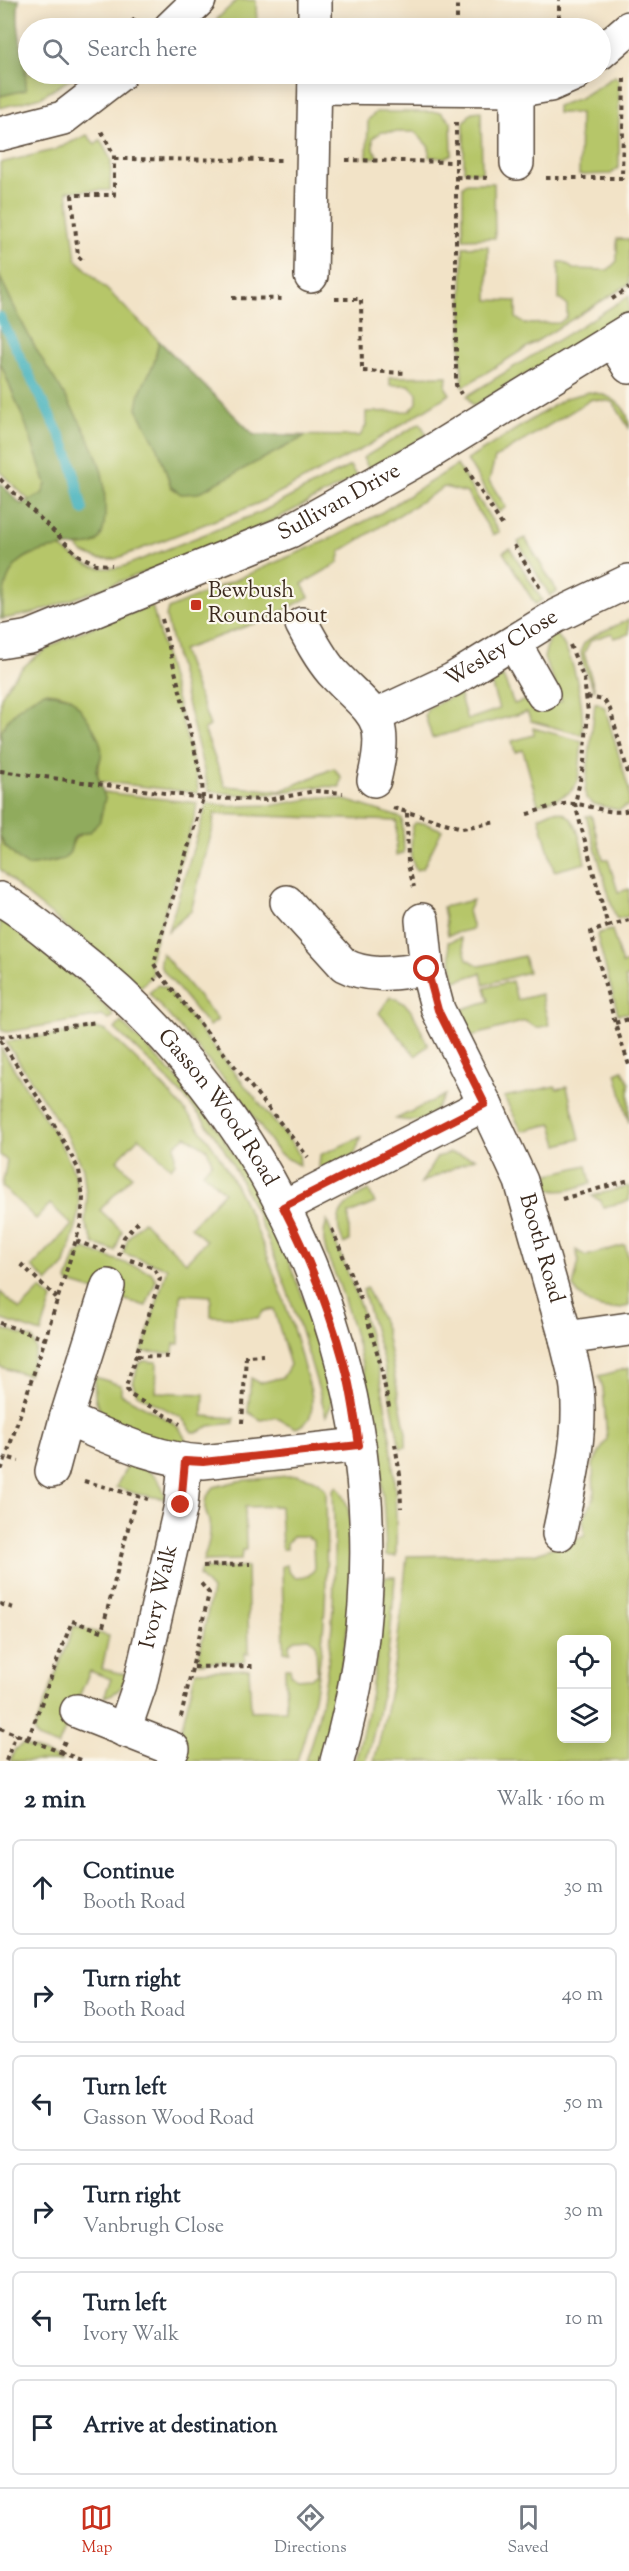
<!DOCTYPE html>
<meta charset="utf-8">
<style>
body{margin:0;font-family:"Sorts Mill Goudy",serif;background:#f2f2f3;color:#1f2937}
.controls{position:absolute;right:18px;bottom:18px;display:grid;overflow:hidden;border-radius:9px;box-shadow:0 3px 15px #0003}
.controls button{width:54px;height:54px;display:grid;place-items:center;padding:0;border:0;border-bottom:2px solid #e0e1e3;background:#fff;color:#1f2937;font:30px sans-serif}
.stop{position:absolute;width:18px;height:18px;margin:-14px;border:4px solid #c8321e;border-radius:50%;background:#fff}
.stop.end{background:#c8321e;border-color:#fff;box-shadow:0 2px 6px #0008}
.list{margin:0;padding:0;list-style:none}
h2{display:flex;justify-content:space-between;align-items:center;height:78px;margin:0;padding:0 24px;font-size:26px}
h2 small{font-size:20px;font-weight:400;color:#747a83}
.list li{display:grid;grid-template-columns:39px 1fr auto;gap:18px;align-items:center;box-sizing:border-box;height:96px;margin:0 12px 12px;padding:0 12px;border:2px solid #e0e1e3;border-radius:9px}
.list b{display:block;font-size:22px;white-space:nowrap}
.list p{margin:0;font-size:20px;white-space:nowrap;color:#747a83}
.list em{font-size:20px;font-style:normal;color:#747a83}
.icon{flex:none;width:33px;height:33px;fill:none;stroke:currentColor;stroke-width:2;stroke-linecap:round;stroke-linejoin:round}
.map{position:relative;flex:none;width:629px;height:1761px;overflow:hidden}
.search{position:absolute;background:#fff;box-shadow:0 3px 15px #0003;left:18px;right:18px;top:18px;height:66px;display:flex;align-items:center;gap:15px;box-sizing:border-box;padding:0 21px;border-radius:33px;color:#747a83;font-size:22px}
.sheet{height:726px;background:#fff}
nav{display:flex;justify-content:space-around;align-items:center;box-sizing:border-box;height:84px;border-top:2px solid #e0e1e3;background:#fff;font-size:16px;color:#747a83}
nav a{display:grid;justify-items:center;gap:3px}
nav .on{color:#c8321e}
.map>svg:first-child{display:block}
</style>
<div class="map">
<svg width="629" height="1761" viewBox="0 0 629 1761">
<rect width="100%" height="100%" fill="#fbf7ec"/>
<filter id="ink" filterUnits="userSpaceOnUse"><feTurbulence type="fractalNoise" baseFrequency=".0167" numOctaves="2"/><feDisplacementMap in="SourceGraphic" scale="12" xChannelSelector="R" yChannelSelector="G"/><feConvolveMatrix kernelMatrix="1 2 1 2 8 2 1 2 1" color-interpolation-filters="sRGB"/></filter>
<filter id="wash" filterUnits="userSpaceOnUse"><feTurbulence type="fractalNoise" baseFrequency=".008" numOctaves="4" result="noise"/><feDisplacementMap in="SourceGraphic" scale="24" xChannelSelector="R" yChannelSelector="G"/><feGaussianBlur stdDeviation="1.35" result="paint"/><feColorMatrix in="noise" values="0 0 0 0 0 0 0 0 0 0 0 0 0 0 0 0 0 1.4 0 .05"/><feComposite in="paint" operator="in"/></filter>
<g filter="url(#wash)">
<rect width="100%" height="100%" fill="#f2e3c7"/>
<g fill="#b6c669" stroke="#787844" stroke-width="1.5" fill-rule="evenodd">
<polygon points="237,0 256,0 257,28 214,28 217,19"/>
<polygon points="24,58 28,58 28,74 79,74 41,97 0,108 0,96 26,90"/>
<polygon points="615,76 619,80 619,167 611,174 579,175 580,113 557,113 557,106 580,98"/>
<polygon points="481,111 482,173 464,171 464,122 472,112"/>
<polygon points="376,112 441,112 451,122 452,154 444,158 429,157 429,147 415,132 381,132 373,138 373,149 379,157 367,158 368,120"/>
<polygon points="87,135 95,144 100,140 111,160 110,190 67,191 76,259 254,435 360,436 366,426 366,412 410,411 417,403 417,393 409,385 390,385 390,377 447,376 446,388 450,394 364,448 259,503 115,559 99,559 83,553 0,472 0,163 54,150"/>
<polygon points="467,183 494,183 495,238 463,239 463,186"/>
<polygon points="617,239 629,239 629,284 463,387 461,363 463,247 488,246 488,300 516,301 516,318 525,324 559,323 567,317 567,305 559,299 559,262 564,262 573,269 608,270 617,261"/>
<polygon points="629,296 629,311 473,406 467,396"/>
<path d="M 589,392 C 610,394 629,405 629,428 L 613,402 L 592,399 L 495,458 L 489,481 L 506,507 L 499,512 L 467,460 L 566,398 Z"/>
<polygon points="420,423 427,435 369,469 363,458"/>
<path d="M 457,465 L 499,532 L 493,535 L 467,493 L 444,487 L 341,551 L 338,563 L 302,584 L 309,597 L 274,616 L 182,650 L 210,726 L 204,729 L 225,786 L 280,791 L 334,768 L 341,777 L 340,787 C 312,784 288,793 260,795 C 243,796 226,793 209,791 L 166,617 L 168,609 L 332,538 L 379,514 Z"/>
<path d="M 350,466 L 357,477 L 278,518 L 223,543 L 38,612 L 3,619 C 0,571 15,554 60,547 C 82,563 93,572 122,567 L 261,512 Z"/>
<polygon points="525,538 557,591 550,596 518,542"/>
<polygon points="510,548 542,600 535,604 503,552"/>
<path d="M 152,606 L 197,778 L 198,793 L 98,781 C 95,767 103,762 101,749 C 100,738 77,701 68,697 C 61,693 52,693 45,692 L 12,716 L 0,734 C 0,724 0,707 1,697 C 27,643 100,625 152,606 Z"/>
<path d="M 629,619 L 629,634 L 614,638 L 612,633 L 591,640 L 584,653 L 595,691 C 566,635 585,643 629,619 Z"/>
<path d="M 553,635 L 557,635 C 575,656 585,708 582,735 L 531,721 L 527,712 L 432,738 L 425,715 L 428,708 L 459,693 L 467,720 L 499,709 L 491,683 L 503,676 L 514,704 L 529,699 L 533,711 L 562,701 L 544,658 L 549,637 Z"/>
<polygon points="595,703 598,703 605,708 629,790 629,805 619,810 594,804 586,798 585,792"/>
<path d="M 533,728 L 582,741 C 577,785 585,793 538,804 L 523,750 L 515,752 L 512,741 L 534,735 Z"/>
<path d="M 102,792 L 197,803 L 195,816 L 152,951 L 150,962 L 153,974 L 141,987 L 22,891 L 0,869 L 0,835 L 4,845 L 20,861 L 28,866 L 56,861 L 70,852 C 73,838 76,835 90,832 L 105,798 Z"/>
<polygon points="321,797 345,800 402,818 404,853 396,855 397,821 214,814 213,827 191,911 168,931 207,803 230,806 275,805"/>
<path d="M 552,811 C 579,810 580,842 585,863 L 554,871 L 539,817 Z"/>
<polygon points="591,815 603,859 608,859 618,892 629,889 629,916 617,919 615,916 586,816"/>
<polygon points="415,823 424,823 442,830 423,868 416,870 411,857 412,826"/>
<polygon points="473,900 468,911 473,929 448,935 443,907"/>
<polygon points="0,918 88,988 113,1015 109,1020 102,1016 7,1032 1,1030"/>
<polygon points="612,930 622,964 629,962 629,977 625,978 629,992 629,1013 618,1014 597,936 599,933"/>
<polygon points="461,938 467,959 480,966 524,956 528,972 484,985 481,973 455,981 448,942"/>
<polygon points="162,953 218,1020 209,1026 161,968 160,960"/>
<polygon points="512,981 517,1000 541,994 549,1025 537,1028 525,1021 472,1036 460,1010 489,1001 485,988"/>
<polygon points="158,985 165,987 294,1146 299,1155 300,1166 278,1153 241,1098 149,993"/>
<path d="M 390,997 C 415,1003 417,1025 428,1045 L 416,1056 L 379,1013 Z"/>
<path d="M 121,1022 L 199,1100 L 252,1183 L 276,1231 L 323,1347 L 333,1389 L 331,1406 L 326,1416 C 306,1342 283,1269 250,1200 C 241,1181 232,1161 220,1143 C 192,1100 152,1064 115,1029 Z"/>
<path d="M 96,1028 L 106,1031 C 144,1067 184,1104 214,1148 C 252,1207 287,1300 304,1368 C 308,1382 315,1398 311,1412 C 310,1421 304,1424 296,1428 L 275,1417 L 261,1420 L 248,1412 L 251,1378 L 260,1383 L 283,1377 L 290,1365 L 274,1309 L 264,1311 L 258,1318 L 211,1316 L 211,1296 L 181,1294 L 179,1344 L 174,1344 L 173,1353 L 142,1352 L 167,1268 L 123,1253 L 128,1238 L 143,1221 L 186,1262 L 206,1241 L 191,1227 L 224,1192 L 203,1172 L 212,1162 L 207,1149 L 186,1136 L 175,1145 L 175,1163 L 171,1168 L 139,1137 L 117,1160 L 132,1176 L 100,1210 L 122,1231 L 115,1251 L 94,1244 L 85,1223 L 87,1201 L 83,1168 L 68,1137 L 6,1042 Z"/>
<polygon points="1,1048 58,1139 75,1173 79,1202 77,1223 65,1264 48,1282 32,1267 72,1225 50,1204 36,1219 2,1186 7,1161 0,1155"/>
<polygon points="623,1070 629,1083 629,1123 616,1073"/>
<polygon points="555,1086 557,1089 567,1087 580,1139 558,1145 552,1124 522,1131 504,1097"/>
<path d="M 445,1095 C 430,1120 425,1124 396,1119 Z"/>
<polygon points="361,1137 355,1154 326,1167 319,1168 320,1155"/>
<polygon points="450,1153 475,1158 421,1183 437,1157"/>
<path d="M 587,1165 L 591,1183 C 575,1188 547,1201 542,1176 Z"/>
<polygon points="629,1186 629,1201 603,1207 601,1201 592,1196"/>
<path d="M 369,1190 L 375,1203 L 349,1214 L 349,1241 L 344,1244 C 329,1214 345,1204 369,1190 Z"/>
<path d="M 327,1221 C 336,1245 347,1269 356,1294 C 386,1377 398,1467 396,1556 L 386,1556 C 384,1471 373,1394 348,1312 C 345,1302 342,1292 338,1282 C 330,1260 318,1244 327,1221 Z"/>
<path d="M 625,1245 L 629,1260 L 629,1306 C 605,1313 588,1308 573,1287 L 579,1261 L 576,1250 L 586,1256 Z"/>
<polygon points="85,1249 151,1272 156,1280 146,1306 69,1283 67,1281 76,1254"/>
<polygon points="367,1288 385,1328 406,1433 406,1447 400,1448 384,1364 363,1290"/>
<polygon points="41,1289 52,1299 41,1333 0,1319 0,1292 20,1310"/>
<polygon points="0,1328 33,1339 36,1350 28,1375 0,1367"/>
<polygon points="144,1361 157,1362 156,1392 204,1394 203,1416 234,1418 234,1423 209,1426 199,1432 193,1432 181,1417 137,1394 133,1384 138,1365"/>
<path d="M 629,1368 L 629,1761 L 374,1761 C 393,1694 400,1626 407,1556 L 534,1554 L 585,1536 L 583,1519 L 594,1498 L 593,1464 L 607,1439 L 603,1388 L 599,1376 ZM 562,1640 L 606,1640 L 606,1738 L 562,1738 Z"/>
<path d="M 95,1377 L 121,1385 L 121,1394 L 172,1422 L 180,1429 L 190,1448 L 114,1423 C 96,1411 93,1399 95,1377 Z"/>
<path d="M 133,1463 C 151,1470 162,1480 166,1499 L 137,1494 L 116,1487 L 127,1466 Z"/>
<path d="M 297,1475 C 310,1477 319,1480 326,1491 C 328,1582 327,1674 297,1761 L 173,1761 L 196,1671 L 249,1669 L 251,1711 L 286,1710 L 285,1668 L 290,1668 L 291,1674 L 297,1679 L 311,1678 L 317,1673 L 316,1644 L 309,1638 L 296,1639 L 289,1645 L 290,1652 L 284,1651 L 282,1566 L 287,1565 L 288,1571 L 294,1577 L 308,1576 L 314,1570 L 313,1541 L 306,1536 L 293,1536 L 287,1543 L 287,1549 L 282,1549 L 280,1506 L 245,1507 L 246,1550 L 242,1550 L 241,1560 L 203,1561 C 206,1552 210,1541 210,1532 C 211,1511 195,1508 214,1487 L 238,1481 Z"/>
<path d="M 337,1486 C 374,1527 336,1709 320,1761 L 305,1761 C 336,1676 336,1579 333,1490 Z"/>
<polygon points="247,1567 249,1653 245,1653 245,1661 198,1663 212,1590 199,1576 201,1569"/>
<path d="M 385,1577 L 395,1577 C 391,1639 384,1701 366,1761 L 355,1761 C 373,1701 379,1639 385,1577 Z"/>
<path d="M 74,1626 L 109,1636 L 102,1669 L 128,1675 C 122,1688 118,1693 104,1697 L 111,1679 L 90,1671 L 58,1746 L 37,1738 L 34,1731 Z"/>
<polygon points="23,1744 61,1760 61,1761 10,1761 15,1749"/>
</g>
<g fill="#90ab5d" stroke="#666a3e" stroke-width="1.5">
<path d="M 0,0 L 19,0 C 14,30 27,59 26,90 L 0,96 Z"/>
<path d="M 0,277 C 11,300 22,324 35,347 C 56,384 92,433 102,473 C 105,486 105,500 105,514 C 104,527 104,540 91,545 C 37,549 0,549 3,619 L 0,619 L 0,483 L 21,504 L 42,494 L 46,484 L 27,428 L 0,362 Z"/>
<polygon points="159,341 254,435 306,436 198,493 181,494 171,487 158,448 137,409 140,392 154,363"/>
<path d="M 45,692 L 70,697 C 80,707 99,733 101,747 C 103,755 99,763 96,770 L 105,798 L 100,821 L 90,832 L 77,835 L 73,839 L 70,852 L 64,859 L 28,866 L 20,861 L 4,845 L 0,835 C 0,818 0,743 1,732 C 9,714 27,699 45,692 Z"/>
</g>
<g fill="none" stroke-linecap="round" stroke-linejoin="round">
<polyline stroke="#42b1bc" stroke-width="10" points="0,317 66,447 73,468 83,510"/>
</g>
</g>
<g filter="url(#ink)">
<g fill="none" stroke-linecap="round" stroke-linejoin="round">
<defs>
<g id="minor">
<polyline points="315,1 315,28"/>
<polyline points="170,28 199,0"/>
<polyline points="600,53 629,28"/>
<polyline points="315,87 526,89 550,85 575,74"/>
<polyline points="0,134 63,118 120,74"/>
<polyline points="517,163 517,89"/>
<polyline points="311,276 315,74"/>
<polyline points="613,341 629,367"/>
<path d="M 302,624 C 311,641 320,658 332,672 C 373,716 390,713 374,780"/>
<path id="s1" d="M 0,642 L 30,637 L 290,531 L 429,453 L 629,330"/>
<polyline points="514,643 543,694"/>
<path id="s2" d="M 375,716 L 452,680 L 556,616 L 629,581"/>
<path id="s3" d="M 0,899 C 26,913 48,934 72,952 C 316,1142 424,1463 337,1761"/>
<path d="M 287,902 L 344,965 C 371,979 399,972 427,969"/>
<polyline points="422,920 427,969 438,1010 485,1104"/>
<path id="s4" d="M 283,1207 L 485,1104 L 521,1181 L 566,1338 L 629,1329"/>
<path d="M 108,1286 L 66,1419 C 110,1437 155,1460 203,1462 L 359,1445"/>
<polyline points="52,1471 66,1419"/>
<path d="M 559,1534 C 569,1486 582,1437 577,1388 C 575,1371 569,1354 566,1338"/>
<polyline points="77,1711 173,1749"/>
<path id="s5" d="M 124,1730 L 140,1684 L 181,1505 L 185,1461"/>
</g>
</defs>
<use href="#minor" stroke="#564637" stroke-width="36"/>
<g stroke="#564637" stroke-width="4" stroke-dasharray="4.5 4.5" stroke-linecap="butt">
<polyline points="125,28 137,17"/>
<polyline points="457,28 457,0"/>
<polyline points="559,28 559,0"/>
<polyline points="456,122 456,385 461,394"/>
<polyline points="114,159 281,160"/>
<polyline points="346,160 456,162"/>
<polyline points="456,177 488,178"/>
<polyline points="546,178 622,178 624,78"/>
<polyline points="82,260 78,256 72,195 114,195 114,155 101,131"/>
<polyline points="232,298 285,299"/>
<polyline points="335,299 361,299 362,371 407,373"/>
<polyline points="612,299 629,288"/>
<polyline points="466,468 504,528"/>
<polyline points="0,479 78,555 96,564 112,565"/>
<polyline points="514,545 540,588"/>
<polyline points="162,619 190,731 202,781 203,798 268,800 315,791 343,793"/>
<polyline points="570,645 584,679 588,712 584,762 575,804 608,926 591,932 615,1023 629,1065"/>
<polyline points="587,697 604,700 610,709 629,776"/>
<polyline points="0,771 203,798 158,947 154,964 160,974 154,980"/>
<polyline points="393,808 462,828 497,822"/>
<polyline points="407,813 408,865 414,887"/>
<path d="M 527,814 C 542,810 558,802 574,804 C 593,805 610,816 629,810"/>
<polyline points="608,926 629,920"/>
<polyline points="160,974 308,1157"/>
<polyline points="615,1023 629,1019"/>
<polyline points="0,1037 97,1022"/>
<polyline points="0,1040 45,1108 79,1170 83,1198 81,1224 45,1339"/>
<polyline points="562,1199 629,1180"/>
<polyline points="332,1229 362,1302"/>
<polyline points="76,1241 106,1252"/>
<polyline points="119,1256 124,1237 141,1219"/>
<polyline points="130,1260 154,1268 160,1279 126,1387 129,1394 180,1424"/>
<polyline points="21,1264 58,1299"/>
<polyline points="366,1315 380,1362 389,1407"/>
<polyline points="0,1323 45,1339 6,1457"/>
<polyline points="137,1356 173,1357"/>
<polyline points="242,1423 246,1356 263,1355"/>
<polyline points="395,1444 400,1475 401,1508"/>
<polyline points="0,1467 2,1468 6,1457 19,1461"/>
<polyline points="84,1481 148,1499"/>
<polyline points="203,1566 250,1564"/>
<polyline points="0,1604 14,1608"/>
<polyline points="194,1667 253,1666"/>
<polyline points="181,1717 209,1593 199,1581"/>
<polyline points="0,1728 60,1752 65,1741"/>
<polyline points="28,1739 72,1621 102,1631 136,1497"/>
<polyline points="60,1752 84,1761"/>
<polyline points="6,1761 16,1734"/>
</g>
<use href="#minor" stroke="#fff" stroke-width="33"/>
</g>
</g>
<g fill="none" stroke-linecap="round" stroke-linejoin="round" filter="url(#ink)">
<path stroke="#c8321e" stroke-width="8" d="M 181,1505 L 185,1461 L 203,1462 L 359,1445 C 355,1419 352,1392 345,1367 C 330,1311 309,1258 283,1207 L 485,1104 L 438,1010 L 427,969"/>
</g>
<rect fill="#c8321e" stroke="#fbf7ec" stroke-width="2" x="190" y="599" width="12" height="12" rx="3"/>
<g text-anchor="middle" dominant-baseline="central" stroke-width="4.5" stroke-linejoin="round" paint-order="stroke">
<g font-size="22" fill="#3b2a1e" stroke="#fbf7ec">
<text stroke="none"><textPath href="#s1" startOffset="368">Sullivan Drive</textPath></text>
<text stroke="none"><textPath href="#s2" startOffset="144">Wesley Close</textPath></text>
<text stroke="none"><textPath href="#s3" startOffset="304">Gasson Wood Road</textPath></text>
<text stroke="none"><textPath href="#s4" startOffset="382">Booth Road</textPath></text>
<text stroke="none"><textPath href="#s5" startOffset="138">Ivory Walk</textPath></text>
</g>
<g font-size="22" fill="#3b2a1e" stroke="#fbf7ec" text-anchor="start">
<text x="208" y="592">Bewbush<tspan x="208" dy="25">Roundabout</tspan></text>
</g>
</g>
</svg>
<div class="controls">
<button><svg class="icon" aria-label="locate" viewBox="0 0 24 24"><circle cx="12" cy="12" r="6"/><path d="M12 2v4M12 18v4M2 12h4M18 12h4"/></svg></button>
<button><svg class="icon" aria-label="layers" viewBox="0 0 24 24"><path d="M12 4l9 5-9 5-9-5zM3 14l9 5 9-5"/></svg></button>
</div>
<div class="stop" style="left:427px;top:969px"></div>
<div class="stop end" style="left:181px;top:1505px"></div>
<div class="search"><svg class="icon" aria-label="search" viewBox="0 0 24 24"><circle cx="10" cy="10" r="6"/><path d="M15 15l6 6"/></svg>Search here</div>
</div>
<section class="sheet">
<h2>2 min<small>Walk · 160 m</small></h2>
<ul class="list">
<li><svg class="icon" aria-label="ahead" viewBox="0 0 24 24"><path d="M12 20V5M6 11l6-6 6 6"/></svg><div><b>Continue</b><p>Booth Road</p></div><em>30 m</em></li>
<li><svg class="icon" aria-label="right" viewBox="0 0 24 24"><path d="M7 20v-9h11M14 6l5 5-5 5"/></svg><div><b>Turn right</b><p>Booth Road</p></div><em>40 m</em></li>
<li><svg class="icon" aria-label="left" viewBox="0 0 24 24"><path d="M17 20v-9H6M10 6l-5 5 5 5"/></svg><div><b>Turn left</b><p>Gasson Wood Road</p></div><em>50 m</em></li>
<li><svg class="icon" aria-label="right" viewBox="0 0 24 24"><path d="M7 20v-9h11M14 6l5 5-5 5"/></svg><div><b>Turn right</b><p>Vanbrugh Close</p></div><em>30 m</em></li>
<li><svg class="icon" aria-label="left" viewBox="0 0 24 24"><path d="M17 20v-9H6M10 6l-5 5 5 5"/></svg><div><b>Turn left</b><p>Ivory Walk</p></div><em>10 m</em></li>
<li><svg class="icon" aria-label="arrive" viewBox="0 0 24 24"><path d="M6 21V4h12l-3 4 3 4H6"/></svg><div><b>Arrive at destination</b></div></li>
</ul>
</section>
<nav>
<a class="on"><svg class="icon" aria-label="map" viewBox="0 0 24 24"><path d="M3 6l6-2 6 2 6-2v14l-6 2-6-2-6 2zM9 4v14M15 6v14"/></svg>Map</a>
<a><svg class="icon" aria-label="directions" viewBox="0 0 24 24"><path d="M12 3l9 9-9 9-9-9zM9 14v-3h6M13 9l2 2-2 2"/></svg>Directions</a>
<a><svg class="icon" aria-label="saved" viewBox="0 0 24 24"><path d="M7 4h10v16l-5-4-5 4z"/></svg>Saved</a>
</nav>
